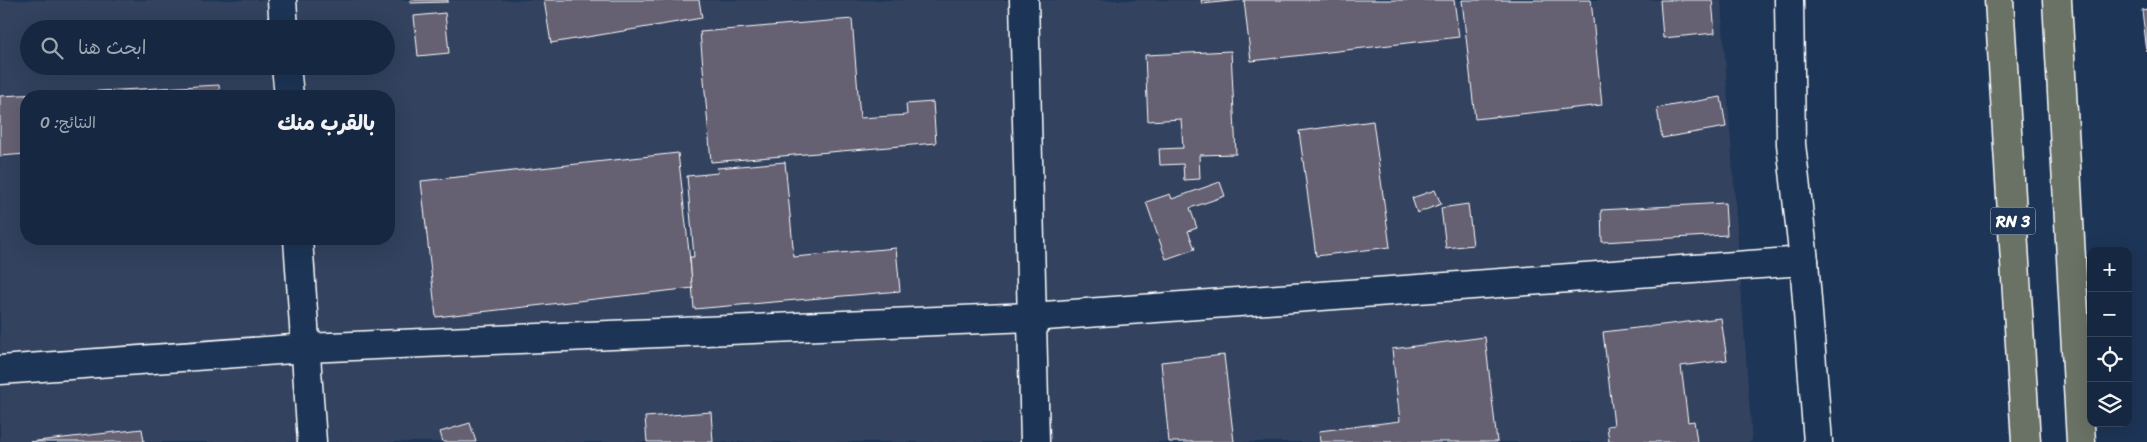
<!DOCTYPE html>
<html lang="ar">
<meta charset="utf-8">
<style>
body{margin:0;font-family:Sriracha,"Playpen Sans Arabic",sans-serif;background:#23344c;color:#f1f3f6;direction:rtl}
.controls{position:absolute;right:15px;bottom:15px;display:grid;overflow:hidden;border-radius:10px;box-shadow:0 5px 20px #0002}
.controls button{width:45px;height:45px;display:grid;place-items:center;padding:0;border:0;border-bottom:1px solid #35445a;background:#162841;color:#f1f3f6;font:25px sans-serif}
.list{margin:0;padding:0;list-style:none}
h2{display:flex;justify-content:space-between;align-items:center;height:65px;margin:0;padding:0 20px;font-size:21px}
h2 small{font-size:16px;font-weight:400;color:#9ea6b1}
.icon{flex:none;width:28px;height:28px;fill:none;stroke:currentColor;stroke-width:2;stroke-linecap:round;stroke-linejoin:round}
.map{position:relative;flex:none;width:2147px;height:442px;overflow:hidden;direction:ltr}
.search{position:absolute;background:#162841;box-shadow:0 5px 20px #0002;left:20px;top:20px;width:375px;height:55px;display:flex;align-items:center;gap:12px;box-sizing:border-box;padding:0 18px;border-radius:28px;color:#9ea6b1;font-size:19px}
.panel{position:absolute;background:#162841;box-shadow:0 5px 20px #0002;left:20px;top:90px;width:375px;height:155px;border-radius:20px;direction:rtl}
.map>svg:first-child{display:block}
</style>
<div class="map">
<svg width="2147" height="442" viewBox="0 0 2147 442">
<rect width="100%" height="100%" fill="#1d3557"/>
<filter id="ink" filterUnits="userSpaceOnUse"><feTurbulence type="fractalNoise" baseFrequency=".02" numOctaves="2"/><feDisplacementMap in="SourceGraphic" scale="10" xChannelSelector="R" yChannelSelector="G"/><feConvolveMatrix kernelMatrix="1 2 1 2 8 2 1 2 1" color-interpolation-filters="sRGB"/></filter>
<g filter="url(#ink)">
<path fill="#33425f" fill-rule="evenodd" d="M 0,0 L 1721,0 L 1752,442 L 0,442 ZM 29,29 L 386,29 L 386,66 L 29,66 ZM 26,96 L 389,96 L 389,239 L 26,239 Z"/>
<g fill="#656172" stroke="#fff">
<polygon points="410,0 448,0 448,2 410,3"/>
<polygon points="544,0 699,0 702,18 551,43"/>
<polygon points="1201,0 1241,0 1202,4"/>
<polygon points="1244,0 1454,0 1459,37 1251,61"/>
<polygon points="1462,0 1591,0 1602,105 1475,119"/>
<polygon points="1660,0 1712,0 1715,33 1663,38"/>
<polygon points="2147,9 2147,52 2142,10"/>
<polygon points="445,13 449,53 418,56 414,16"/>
<polygon points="852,19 860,118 907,115 906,104 933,102 936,143 711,162 700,32"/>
<polygon points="1231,51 1236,154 1199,155 1200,179 1184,180 1183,164 1160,165 1159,149 1183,148 1181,119 1148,121 1145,55"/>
<polygon points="219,85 220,96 26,96 26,154 0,156 0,96"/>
<polygon points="1721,97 1726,127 1662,138 1657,108"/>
<polygon points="1373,121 1390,247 1316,256 1299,131"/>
<polygon points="678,153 693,288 436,317 421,181"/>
<polygon points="785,162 794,257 896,248 900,291 694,309 690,257 694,257 687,176 718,173 717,168"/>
<polygon points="1220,182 1225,196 1190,208 1197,228 1188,231 1195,249 1166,259 1146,202 1170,194 1172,199"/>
<polygon points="1435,190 1441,204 1417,213 1412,198"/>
<polygon points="1725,203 1727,235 1602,242 1601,210"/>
<polygon points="1468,204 1473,245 1446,248 1441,208"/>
<polygon points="1721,318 1727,360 1681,366 1688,422 1694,421 1697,442 1609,442 1607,426 1614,425 1603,332"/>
<polygon points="1485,337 1497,442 1320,442 1319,431 1400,421 1392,349"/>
<polygon points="1224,355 1234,442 1169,442 1161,362"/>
<polygon points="711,412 713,442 647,442 645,417"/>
<polygon points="470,423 476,442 443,442 440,432"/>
<polygon points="142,429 144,442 29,442"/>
</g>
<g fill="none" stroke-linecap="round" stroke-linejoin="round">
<defs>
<g id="minor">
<polyline points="282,0 284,29"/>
<polyline points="1024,0 1035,442"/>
<polyline points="1789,0 1791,144 1804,261 1818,442"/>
<polyline points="286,66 289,96"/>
<polyline points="298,239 312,442"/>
<polyline points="0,370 306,348 1031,317 1804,261"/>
</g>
<g id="highway">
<polyline points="1999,0 2026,442"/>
<polyline points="2057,0 2081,442"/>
</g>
</defs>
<use href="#minor" stroke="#fff" stroke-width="31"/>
<use href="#highway" stroke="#fff" stroke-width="31"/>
<use href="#minor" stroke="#1d3557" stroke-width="28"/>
<use href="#highway" stroke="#6b7165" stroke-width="28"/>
</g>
</g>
<g text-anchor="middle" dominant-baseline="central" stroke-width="5" stroke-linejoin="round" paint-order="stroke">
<rect fill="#1d3557" stroke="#bbc2cd" stroke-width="1" x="1990.5" y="207.5" width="45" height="27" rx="4"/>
<g font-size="16" font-weight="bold" fill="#fff">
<text x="2013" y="221">RN 3</text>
</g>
</g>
</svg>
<div class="controls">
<button>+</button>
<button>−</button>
<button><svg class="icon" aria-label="locate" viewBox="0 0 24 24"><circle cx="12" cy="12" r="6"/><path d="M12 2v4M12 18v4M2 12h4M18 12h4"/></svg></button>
<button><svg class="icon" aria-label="layers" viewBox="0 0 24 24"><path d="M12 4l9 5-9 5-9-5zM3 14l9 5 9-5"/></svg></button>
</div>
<div class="search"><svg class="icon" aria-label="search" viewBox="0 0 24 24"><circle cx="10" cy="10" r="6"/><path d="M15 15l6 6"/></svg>ابحث هنا</div>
<section class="panel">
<h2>بالقرب منك<small>النتائج: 0</small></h2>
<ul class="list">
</ul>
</section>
</div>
